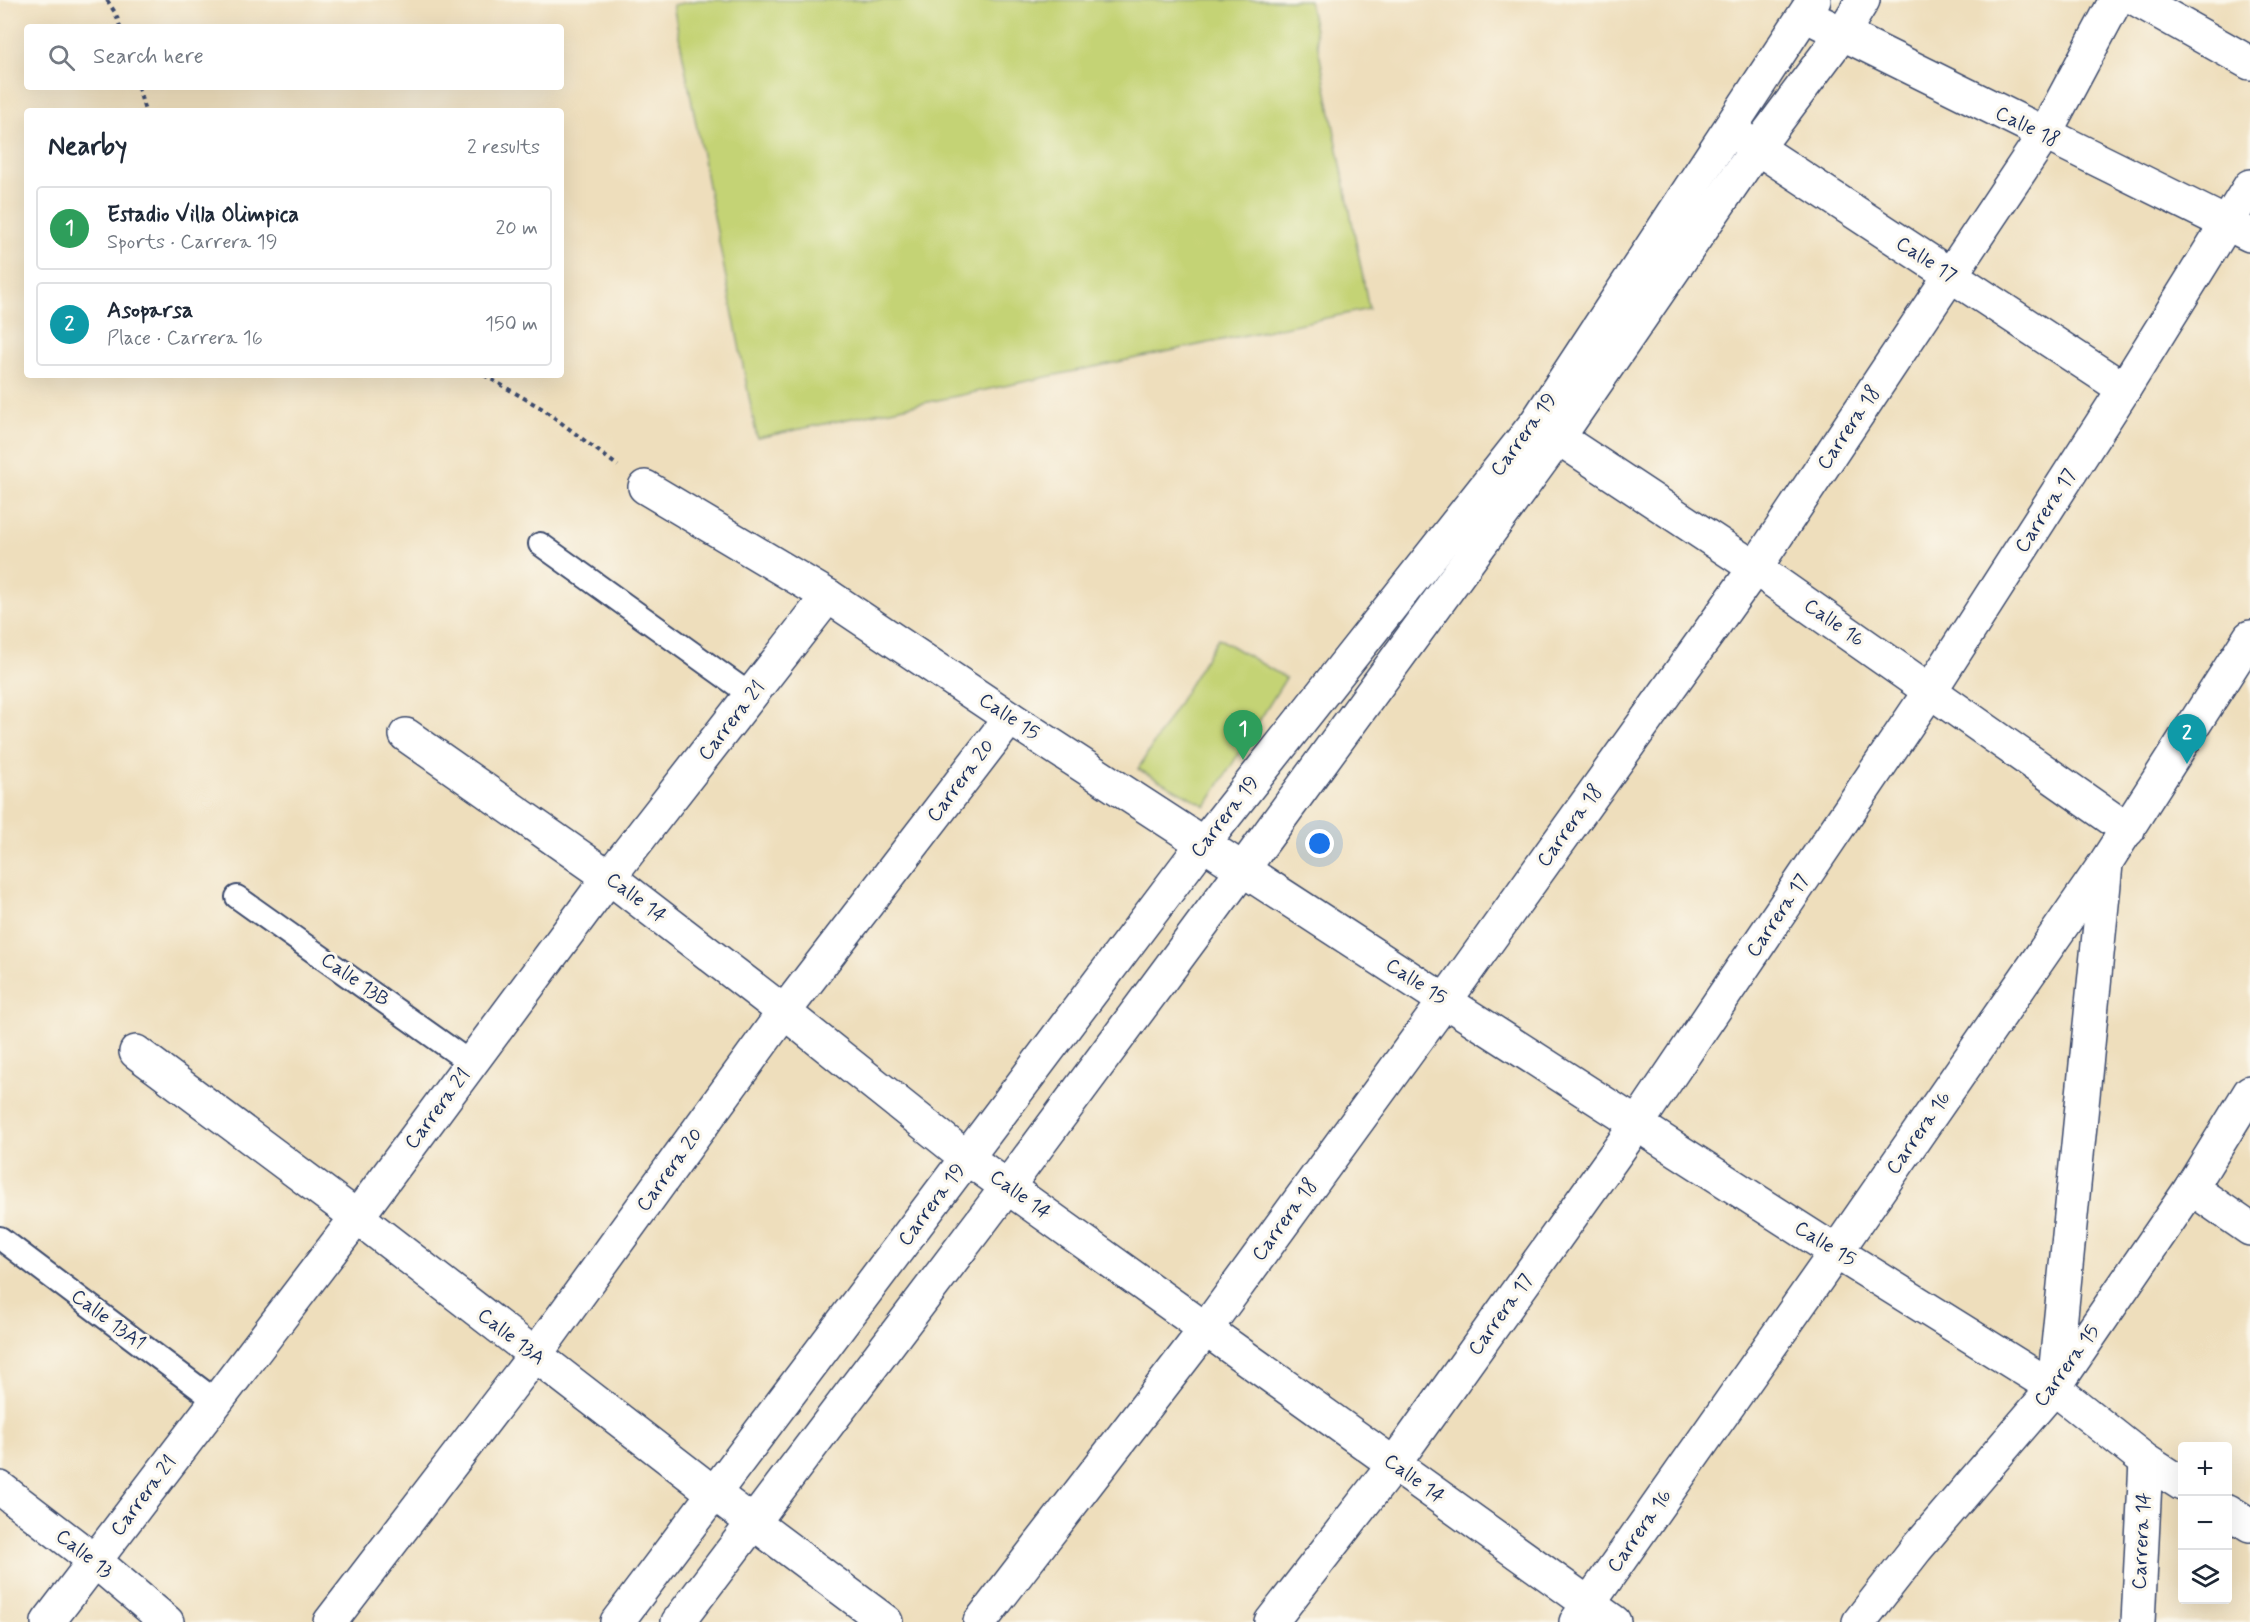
<!DOCTYPE html>
<meta charset="utf-8">
<style>
body{margin:0;font-family:Mynerve,sans-serif;background:#f6f6f7;color:#1f2937}
.controls{position:absolute;right:18px;bottom:18px;display:grid;overflow:hidden;border-radius:6px;box-shadow:0 6px 24px #0002}
.controls button{width:54px;height:54px;display:grid;place-items:center;padding:0;border:0;border-bottom:2px solid #e0e1e3;background:#fff;color:#1f2937;font:30px sans-serif}
.you{position:absolute;left:1320px;top:844px;width:21px;height:21px;margin:-15px;border:4px solid #fff;border-radius:50%;background:#1a73e8;box-shadow:0 0 0 9px #1a73e833}
.badge{display:grid;place-items:center;width:39px;height:39px;border-radius:50%;background:#1f6fb2;color:#fff;font-size:20px;font-weight:700}
.pin{position:absolute;translate:-50% -50px;filter:drop-shadow(0 2px 3px #0008)}
.pin::after{content:'';position:absolute;top:32px;width:21px;height:18px;background:inherit;clip-path:polygon(0 0,100% 0,50% 100%)}
.list{margin:0;padding:0;list-style:none}
h2{display:flex;justify-content:space-between;align-items:center;height:78px;margin:0;padding:0 24px;font-size:26px}
h2 small{font-size:20px;font-weight:400;color:#747a83}
.list li{display:grid;grid-template-columns:39px 1fr auto;gap:18px;align-items:center;box-sizing:border-box;height:84px;margin:0 12px 12px;padding:0 12px;border:2px solid #e0e1e3;border-radius:6px}
.list b{display:block;font-size:22px;white-space:nowrap}
.list p{margin:0;font-size:20px;white-space:nowrap;color:#747a83}
.list em{font-size:20px;font-style:normal;color:#747a83}
.icon{flex:none;width:33px;height:33px;fill:none;stroke:currentColor;stroke-width:2;stroke-linecap:round;stroke-linejoin:round}
.map{position:relative;flex:none;width:2250px;height:1622px;overflow:hidden}
.search{position:absolute;background:#fff;box-shadow:0 6px 24px #0002;left:24px;top:24px;width:540px;height:66px;display:flex;align-items:center;gap:15px;box-sizing:border-box;padding:0 21px;border-radius:6px;color:#747a83;font-size:22px}
.panel{position:absolute;background:#fff;box-shadow:0 6px 24px #0002;left:24px;top:108px;width:540px;height:270px;border-radius:6px}
.map>svg:first-child{display:block}
</style>
<div class="map">
<svg width="2250" height="1622" viewBox="0 0 2250 1622">
<rect width="100%" height="100%" fill="#fbf7ec"/>
<filter id="ink" filterUnits="userSpaceOnUse"><feTurbulence type="fractalNoise" baseFrequency=".0167" numOctaves="2"/><feDisplacementMap in="SourceGraphic" scale="12" xChannelSelector="R" yChannelSelector="G"/><feConvolveMatrix kernelMatrix="1 2 1 2 8 2 1 2 1" color-interpolation-filters="sRGB"/></filter>
<filter id="wash" filterUnits="userSpaceOnUse"><feTurbulence type="fractalNoise" baseFrequency=".008" numOctaves="4" result="noise"/><feDisplacementMap in="SourceGraphic" scale="24" xChannelSelector="R" yChannelSelector="G"/><feGaussianBlur stdDeviation="1.35" result="paint"/><feColorMatrix in="noise" values="0 0 0 0 0 0 0 0 0 0 0 0 0 0 0 0 0 1.4 0 .05"/><feComposite in="paint" operator="in"/></filter>
<g filter="url(#wash)">
<rect width="100%" height="100%" fill="#eedebc"/>
<g fill="#c4d374" stroke="#708169" stroke-width="1.5">
<polygon points="699,0 1309,0 1369,309 757,438 673,5"/>
<polygon points="1218,638 1286,678 1206,806 1138,769"/>
</g>
</g>
<g filter="url(#ink)">
<g fill="none" stroke-linecap="round" stroke-linejoin="round">
<defs>
<g id="lane">
<polyline points="540,544 752,696"/>
<polyline points="237,897 472,1064"/>
<polyline points="0,1238 216,1401"/>
</g>
<g id="street">
<polyline points="2138,0 2250,63"/>
<polyline points="1805,15 2250,235"/>
<polyline points="1733,132 2124,389"/>
<polyline points="1536,423 1755,568 2128,830"/>
<polyline points="645,487 828,596 1010,718 1445,1001 1836,1252 2054,1388 2146,1461 2182,1484"/>
<polyline points="406,735 609,877 784,1012 967,1158 1614,1622"/>
<polyline points="136,1052 357,1217 715,1494 886,1622"/>
<polyline points="2191,1188 2250,1229"/>
<polyline points="2054,1386 2106,864"/>
<polyline points="0,1488 95,1561 167,1622"/>
<polyline points="2228,1511 2250,1525"/>
<polyline points="48,1622 357,1217 609,877 828,596"/>
<polyline points="330,1622 535,1355 784,1012 1010,718"/>
<polyline points="980,1622 1205,1330 1445,1001 1755,568 2044,135 2116,0"/>
<polyline points="1271,1622 1394,1464 1637,1124 1930,691 2124,389 2250,186"/>
<polyline points="1576,1622 1836,1252 2106,862 2250,637"/>
<polyline points="1859,1622 1916,1549 2054,1388 2191,1188 2250,1092"/>
<polyline points="2138,1622 2146,1461"/>
</g>
<g id="secondary">
<polyline points="617,1622 1203,844 1536,423 1814,0"/>
<polyline points="678,1622 1008,1186 1243,869 1558,438 1757,148 1842,34 1863,0"/>
</g>
</defs>
<use href="#lane" stroke="#3b496c" stroke-width="26"/>
<use href="#street" stroke="#3b496c" stroke-width="36"/>
<use href="#secondary" stroke="#3b496c" stroke-width="36"/>
<g stroke="#3b496c" stroke-width="4" stroke-dasharray="4.5 4.5" stroke-linecap="butt">
<polyline points="107,0 116,14 120,27"/>
<polyline points="138,87 145,111"/>
<polyline points="484,375 543,409 618,466"/>
</g>
<use href="#lane" stroke="#fff" stroke-width="22"/>
<use href="#street" stroke="#fff" stroke-width="33"/>
<use href="#secondary" stroke="#fff" stroke-width="33"/>
</g>
</g>
<g text-anchor="middle" dominant-baseline="central" stroke-width="6" stroke-linejoin="round" paint-order="stroke">
<g font-size="20" fill="#1b2f5e" stroke="#fbf7ec">
<text transform="translate(2027 127) rotate(26)">Calle 18</text>
<text transform="translate(1926 260) rotate(33)">Calle 17</text>
<text transform="translate(1849 428) rotate(-56)">Carrera 18</text>
<text transform="translate(1524 435) rotate(-54)">Carrera 19</text>
<text transform="translate(2046 511) rotate(-57)">Carrera 17</text>
<text transform="translate(1834 623) rotate(35)">Calle 16</text>
<text transform="translate(1009 717) rotate(34)">Calle 15</text>
<text transform="translate(732 721) rotate(-52)">Carrera 21</text>
<text transform="translate(961 781) rotate(-53)">Carrera 20</text>
<text transform="translate(1225 817) rotate(-52)">Carrera 19</text>
<text transform="translate(1570 826) rotate(-54)">Carrera 18</text>
<text transform="translate(636 898) rotate(37)">Calle 14</text>
<text transform="translate(1778 916) rotate(-56)">Carrera 17</text>
<text transform="translate(355 980) rotate(35)">Calle 13B</text>
<text transform="translate(1416 982) rotate(33)">Calle 15</text>
<text transform="translate(438 1109) rotate(-53)">Carrera 21</text>
<text transform="translate(1919 1133) rotate(-55)">Carrera 16</text>
<text transform="translate(670 1170) rotate(-54)">Carrera 20</text>
<text transform="translate(1020 1195) rotate(36)">Calle 14</text>
<text transform="translate(932 1205) rotate(-53)">Carrera 19</text>
<text transform="translate(1285 1220) rotate(-54)">Carrera 18</text>
<text transform="translate(1825 1244) rotate(32)">Calle 15</text>
<text transform="translate(1501 1315) rotate(-54)">Carrera 17</text>
<text transform="translate(108 1320) rotate(37)">Calle 13A1</text>
<text transform="translate(511 1337) rotate(38)">Calle 13A</text>
<text transform="translate(2067 1366) rotate(-54)">Carrera 15</text>
<text transform="translate(1414 1479) rotate(36)">Calle 14</text>
<text transform="translate(144 1496) rotate(-53)">Carrera 21</text>
<text transform="translate(1640 1531) rotate(-55)">Carrera 16</text>
<text transform="translate(2142 1541) rotate(-87)">Carrera 14</text>
<text transform="translate(84 1554) rotate(38)">Calle 13</text>
</g>
</g>
</svg>
<div class="controls">
<button>+</button>
<button>−</button>
<button><svg class="icon" aria-label="layers" viewBox="0 0 24 24"><path d="M12 4l9 5-9 5-9-5zM3 14l9 5 9-5"/></svg></button>
</div>
<div class="you"></div>
<div class="pin badge" style="left:1243px;top:760px;background:#2e9e5b">1</div>
<div class="pin badge" style="left:2187px;top:764px;background:#0f9aa8">2</div>
<div class="search"><svg class="icon" aria-label="search" viewBox="0 0 24 24"><circle cx="10" cy="10" r="6"/><path d="M15 15l6 6"/></svg>Search here</div>
<section class="panel">
<h2>Nearby<small>2 results</small></h2>
<ul class="list">
<li><span class="badge" style="background:#2e9e5b">1</span><div><b>Estadio Villa Olimpica</b><p>Sports · Carrera 19</p></div><em>20 m</em></li>
<li><span class="badge" style="background:#0f9aa8">2</span><div><b>Asoparsa</b><p>Place · Carrera 16</p></div><em>150 m</em></li>
</ul>
</section>
</div>
